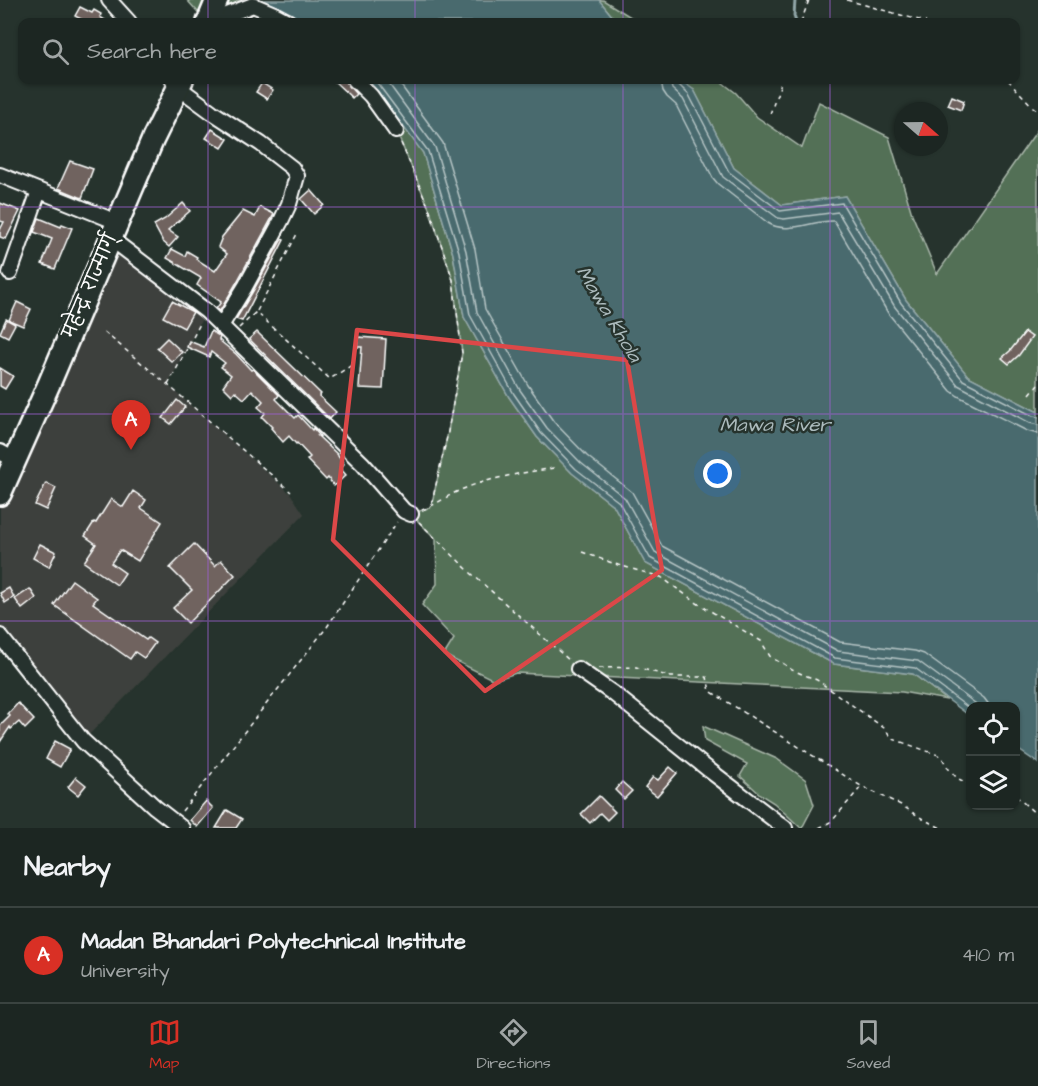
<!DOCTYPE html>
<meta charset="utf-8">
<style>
body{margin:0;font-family:"Architects Daughter","Playpen Sans Deva",sans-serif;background:#252e2a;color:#f1f3f6}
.controls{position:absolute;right:18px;bottom:18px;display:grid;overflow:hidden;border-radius:12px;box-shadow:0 2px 4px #0004}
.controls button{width:54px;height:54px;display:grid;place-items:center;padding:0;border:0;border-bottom:2px solid #3a4340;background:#1c2622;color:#f1f3f6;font:30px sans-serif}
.compass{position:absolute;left:894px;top:102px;width:54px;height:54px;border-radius:50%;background:#1c2622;box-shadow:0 2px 4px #0004;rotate:110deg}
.you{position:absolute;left:718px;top:474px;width:21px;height:21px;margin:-15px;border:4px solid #fff;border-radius:50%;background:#1a73e8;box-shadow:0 0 0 9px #1a73e833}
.badge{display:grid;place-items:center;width:39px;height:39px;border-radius:50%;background:#d93025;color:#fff;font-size:20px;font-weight:700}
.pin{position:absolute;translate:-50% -50px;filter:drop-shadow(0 2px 3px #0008)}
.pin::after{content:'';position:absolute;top:32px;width:21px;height:18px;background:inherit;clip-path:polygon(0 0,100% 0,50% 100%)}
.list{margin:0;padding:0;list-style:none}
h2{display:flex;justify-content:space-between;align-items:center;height:78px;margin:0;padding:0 24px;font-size:26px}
h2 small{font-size:20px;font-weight:400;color:#a0a5a5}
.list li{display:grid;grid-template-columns:39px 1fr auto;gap:18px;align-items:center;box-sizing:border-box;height:96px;padding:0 24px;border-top:2px solid #3a4340}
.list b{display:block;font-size:22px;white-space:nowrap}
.list p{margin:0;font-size:20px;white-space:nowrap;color:#a0a5a5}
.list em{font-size:20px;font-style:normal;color:#a0a5a5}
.icon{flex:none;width:33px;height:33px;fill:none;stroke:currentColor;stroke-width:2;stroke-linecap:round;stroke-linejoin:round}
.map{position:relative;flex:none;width:1038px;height:828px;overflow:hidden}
.search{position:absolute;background:#1c2622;box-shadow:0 2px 4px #0004;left:18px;right:18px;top:18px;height:66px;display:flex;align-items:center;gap:15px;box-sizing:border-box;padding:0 21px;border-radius:12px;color:#a0a5a5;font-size:22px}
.sheet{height:174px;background:#1c2622}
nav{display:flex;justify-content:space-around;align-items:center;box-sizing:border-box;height:84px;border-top:2px solid #3a4340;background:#1c2622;font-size:16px;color:#a0a5a5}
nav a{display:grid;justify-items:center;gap:3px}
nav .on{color:#d93025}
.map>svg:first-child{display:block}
</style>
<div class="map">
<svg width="1038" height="828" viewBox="0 0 1038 828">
<rect width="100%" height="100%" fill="#26332d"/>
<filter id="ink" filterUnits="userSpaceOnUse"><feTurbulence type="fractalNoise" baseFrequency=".0167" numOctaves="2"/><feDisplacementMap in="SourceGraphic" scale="12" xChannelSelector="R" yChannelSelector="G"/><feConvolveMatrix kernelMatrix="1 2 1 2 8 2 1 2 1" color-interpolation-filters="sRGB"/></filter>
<g filter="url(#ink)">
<polygon fill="#3c413c" points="110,235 206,311 168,385 290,493 304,514 83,741 0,650 0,486"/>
<g fill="#536f56" stroke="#a9b7aa" stroke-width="1.5">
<polygon points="187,0 259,0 298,22 289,22 253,5 207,22"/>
<polygon points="599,0 603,0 639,22 617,22"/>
<polygon points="355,80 367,80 374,86 423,153 453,254 464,317 509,397 537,437 572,473 614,506 645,563 834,664 913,674 947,700 902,692 516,673 494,680 444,655 454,639 422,605 437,584 436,539 411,514 431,507 447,437 462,353 453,280 429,208 396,131"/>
<polygon points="680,80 719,80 736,93 757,117 802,148 819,102 889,137 912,214 937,274 1038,129 1038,412 968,376 906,300 845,196 782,205 734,168 694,90"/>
<polygon points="703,726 777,759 806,780 814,805 802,828 801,828 774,803 761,795 740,776 747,764 705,741"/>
</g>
<g fill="#486b6e" stroke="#91a6a8" stroke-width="1.5">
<polygon points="259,0 599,0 617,22 298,22"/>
<polygon points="367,80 680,80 694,90 734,168 782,205 845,196 906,300 968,376 1038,412 1038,763 1016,748 1016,706 970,706 970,716 913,674 834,664 645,563 614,506 572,473 537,437 509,397 464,317 453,254 423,153 374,87"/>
</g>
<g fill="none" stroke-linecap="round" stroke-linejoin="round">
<g stroke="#b6c4c5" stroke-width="1.5">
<polyline points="375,80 428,151 459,252 470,315 514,394 541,433 576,469 619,502 650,558 835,658 915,668 970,709"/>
<polyline points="386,80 435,147 466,251 477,312 520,390 547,428 581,463 625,498 655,552 838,651 918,661 979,706"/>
<polyline points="397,80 443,143 475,249 485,309 528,385 554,422 587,456 632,492 662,546 840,642 915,651 924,654 984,698 990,706"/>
<path d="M 661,80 L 663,91 L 667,97 L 676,105 L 713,178 L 718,184 L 768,223 C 787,235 813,220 834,221 L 888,313 L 951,391 L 958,396 L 1027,431 L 1038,434"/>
<polyline points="670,80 672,89 683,99 723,177 778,218 784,219 838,212 895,307 958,385 1030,423 1038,425"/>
<polyline points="677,80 679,85 689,95 729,172 780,211 842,203 901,303 963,380 1033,416 1038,417"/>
</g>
<polyline stroke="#91a6a8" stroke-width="3" points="795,0 794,16 796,22"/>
</g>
<g fill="#6f635e" stroke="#fff" stroke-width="1.5">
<polygon points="80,7 92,13 94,10 101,14 100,17 108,22 87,22 75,16"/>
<polygon points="333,80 345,80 349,86 356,94 352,98"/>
<polygon points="262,83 273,90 267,99 256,92"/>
<polygon points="952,96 964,101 961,110 948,105"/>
<polygon points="212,129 228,139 222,148 206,138"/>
<polygon points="70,161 93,169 82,198 58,188"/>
<polygon points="311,190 324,205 314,214 301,199"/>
<polygon points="0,203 20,211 6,239 0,237 0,230 4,222 0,221"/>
<polygon points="183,203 190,211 168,230 178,237 169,247 162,241 162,240 154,225 165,219"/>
<polygon points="260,207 274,214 237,282 220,311 216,309 221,302 197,285 201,278 167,258 172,249 185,256 187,251 197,257 196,259 215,271 227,254 218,247 222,237 243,211 255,217"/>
<polygon points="39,218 61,227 62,224 72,228 55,269 42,264 52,239 34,232"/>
<polygon points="282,239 284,240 242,321 236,319 253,291"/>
<polygon points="172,301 193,312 184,328 163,317"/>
<polygon points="17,302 31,309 23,326 9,320"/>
<polygon points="6,319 15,324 8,337 0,333"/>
<polygon points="211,331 216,334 220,337 219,340 236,354 251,370 253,369 279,395 276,399 295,418 298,415 312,430 313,428 320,436 318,436 338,455 338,456 344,464 340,468 346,475 334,486 328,478 326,480 307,460 310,457 297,443 296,444 289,436 283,442 271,428 272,427 262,417 265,413 258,407 263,401 252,390 244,399 235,391 232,395 223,386 231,375 221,367 225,363 211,352 209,357 187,347 189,341 204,347"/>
<polygon points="257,332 321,394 319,396 336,412 330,419 249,339"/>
<polygon points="1025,332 1032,337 1019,355 1009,364 1002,358 1010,351"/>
<polygon points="358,337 386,339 383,389 359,388 362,347 357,347"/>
<polygon points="167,338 182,352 172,362 157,348"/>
<polygon points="0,368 13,376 5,389 0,386"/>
<polygon points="177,400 185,407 171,424 163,418"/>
<polygon points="46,483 56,488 46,510 35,505"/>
<polygon points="133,491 146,500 141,508 162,522 138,561 120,550 111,563 125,573 117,585 84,562 96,544 85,536 94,522 96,523 111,499 123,507"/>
<polygon points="40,544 56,552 49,567 33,558"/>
<polygon points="194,544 215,566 221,560 235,575 188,623 173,608 192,590 170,568"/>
<polygon points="72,580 97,598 93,603 146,640 148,638 155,643 144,658 135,652 130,659 54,605"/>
<polygon points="9,588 14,597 5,603 0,593"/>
<polygon points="30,589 36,598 22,609 15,599"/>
<polygon points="18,703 34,720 25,729 19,722 11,729 10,727 0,742 0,726 10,716 8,714"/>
<polygon points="55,741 70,749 60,767 46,759"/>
<polygon points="670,767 677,773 657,796 645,787 653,777 658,780"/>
<polygon points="76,777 86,785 78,795 68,787"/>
<polygon points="622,782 632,791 624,799 615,790"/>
<polygon points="599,796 615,812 607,820 600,813 590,823 581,814"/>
<polygon points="206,801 213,808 197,827 190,820"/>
<polygon points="227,810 242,819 236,828 216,828"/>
</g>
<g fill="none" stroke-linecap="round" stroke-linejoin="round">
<defs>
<g id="minor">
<polyline points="109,0 129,22"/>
<polyline points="209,22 253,5 274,14 289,22"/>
<polyline points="355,80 371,96 396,131"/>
<polyline points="173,81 178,87 212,112 261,144 292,168 297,176 289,204 281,221 245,287 221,326"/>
<polyline points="0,175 117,222"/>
<polyline points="110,238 206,311 363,464 404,511 411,514"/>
<polyline points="10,273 39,191"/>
<polyline points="0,452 15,460"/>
<polyline points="0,636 83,741 155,807 182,828"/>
<polyline points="578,669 614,694 709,770 785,828"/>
</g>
<g id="highway">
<polyline points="208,22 217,0"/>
<polyline points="0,494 49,384 153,139 182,80"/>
</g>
</defs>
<use href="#minor" stroke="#fff" stroke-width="18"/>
<use href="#highway" stroke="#fff" stroke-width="26"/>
<g stroke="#fff" stroke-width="1.5" stroke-dasharray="4.5 4.5" stroke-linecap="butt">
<polyline points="847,0 926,22"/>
<polyline points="801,22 809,0"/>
<polyline points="1008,80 1033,107 1038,111"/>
<polyline points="770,114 782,80"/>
<polyline points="401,143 429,208 453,280 462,353 447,437 431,506"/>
<polyline points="257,311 298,232"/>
<polyline points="239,328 256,312 330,379 352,365"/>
<polyline points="104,332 168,385 291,492"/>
<polyline points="168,385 201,322"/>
<polyline points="1030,394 1038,384"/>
<path d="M 422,510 C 436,505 448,495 463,489 C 492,477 523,473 554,468"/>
<polyline points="419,522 472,574 570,661"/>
<polyline points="582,552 618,565 661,577 697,603 761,641 771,658 784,664 792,670 817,680 884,728 893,739 941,756 948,768 957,778 970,785"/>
<polyline points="599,668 636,667 671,677 707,677 710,691 861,786 901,805 923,819 941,828"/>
<polyline points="1016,796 1038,816"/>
<polyline points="182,811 327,627 397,522"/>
<polyline points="819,828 832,821 861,787"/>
</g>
<use href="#minor" stroke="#26332d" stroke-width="14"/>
<use href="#highway" stroke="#26332d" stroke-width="21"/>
</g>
</g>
<path fill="none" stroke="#dc4848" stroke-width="4.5" stroke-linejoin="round" d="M 357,330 L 627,360 L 662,570 L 485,691 L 333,540 Z"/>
<path fill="none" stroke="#9c61cf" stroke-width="1.5" stroke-opacity="0.55" d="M 208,0 L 208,22M 415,0 L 415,22M 623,0 L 623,22M 830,0 L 830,22M 208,80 L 208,828M 415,80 L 415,828M 623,80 L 623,828M 830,80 L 830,828M 0,207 L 1038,207M 0,414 L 1038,414M 0,621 L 1038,621"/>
<g text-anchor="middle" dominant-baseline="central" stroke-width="5" stroke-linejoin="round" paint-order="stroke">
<g font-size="18" fill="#fff" stroke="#26332d">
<text transform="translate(90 286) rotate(-67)">महेन्द्र राज्मार्ग्</text>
</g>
<g font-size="20" font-style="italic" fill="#adbcbe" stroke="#26332d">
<text transform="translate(609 314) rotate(59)">Mawa Khola</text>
<text x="775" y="425">Mawa River</text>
</g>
</g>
</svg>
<div class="controls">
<button><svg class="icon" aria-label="locate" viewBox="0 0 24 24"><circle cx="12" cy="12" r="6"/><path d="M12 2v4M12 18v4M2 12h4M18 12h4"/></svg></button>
<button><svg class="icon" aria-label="layers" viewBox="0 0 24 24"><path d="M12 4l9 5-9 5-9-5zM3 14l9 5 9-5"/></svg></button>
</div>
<svg class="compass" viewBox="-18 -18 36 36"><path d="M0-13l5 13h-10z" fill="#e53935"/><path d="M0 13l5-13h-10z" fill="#a0a5a5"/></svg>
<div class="you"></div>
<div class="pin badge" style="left:131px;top:450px">A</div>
<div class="search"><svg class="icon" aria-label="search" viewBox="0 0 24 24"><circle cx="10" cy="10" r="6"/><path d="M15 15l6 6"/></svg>Search here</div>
</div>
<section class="sheet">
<h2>Nearby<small></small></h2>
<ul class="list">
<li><span class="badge">A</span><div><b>Madan Bhandari Polytechnical Institute</b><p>University</p></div><em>410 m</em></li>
</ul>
</section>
<nav>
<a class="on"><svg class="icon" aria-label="map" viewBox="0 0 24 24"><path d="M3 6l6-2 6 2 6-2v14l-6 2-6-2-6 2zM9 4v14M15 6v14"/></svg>Map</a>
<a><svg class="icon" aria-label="directions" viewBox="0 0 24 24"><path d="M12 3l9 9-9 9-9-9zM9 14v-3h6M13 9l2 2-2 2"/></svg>Directions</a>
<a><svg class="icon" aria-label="saved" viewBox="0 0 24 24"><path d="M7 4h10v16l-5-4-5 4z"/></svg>Saved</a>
</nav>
